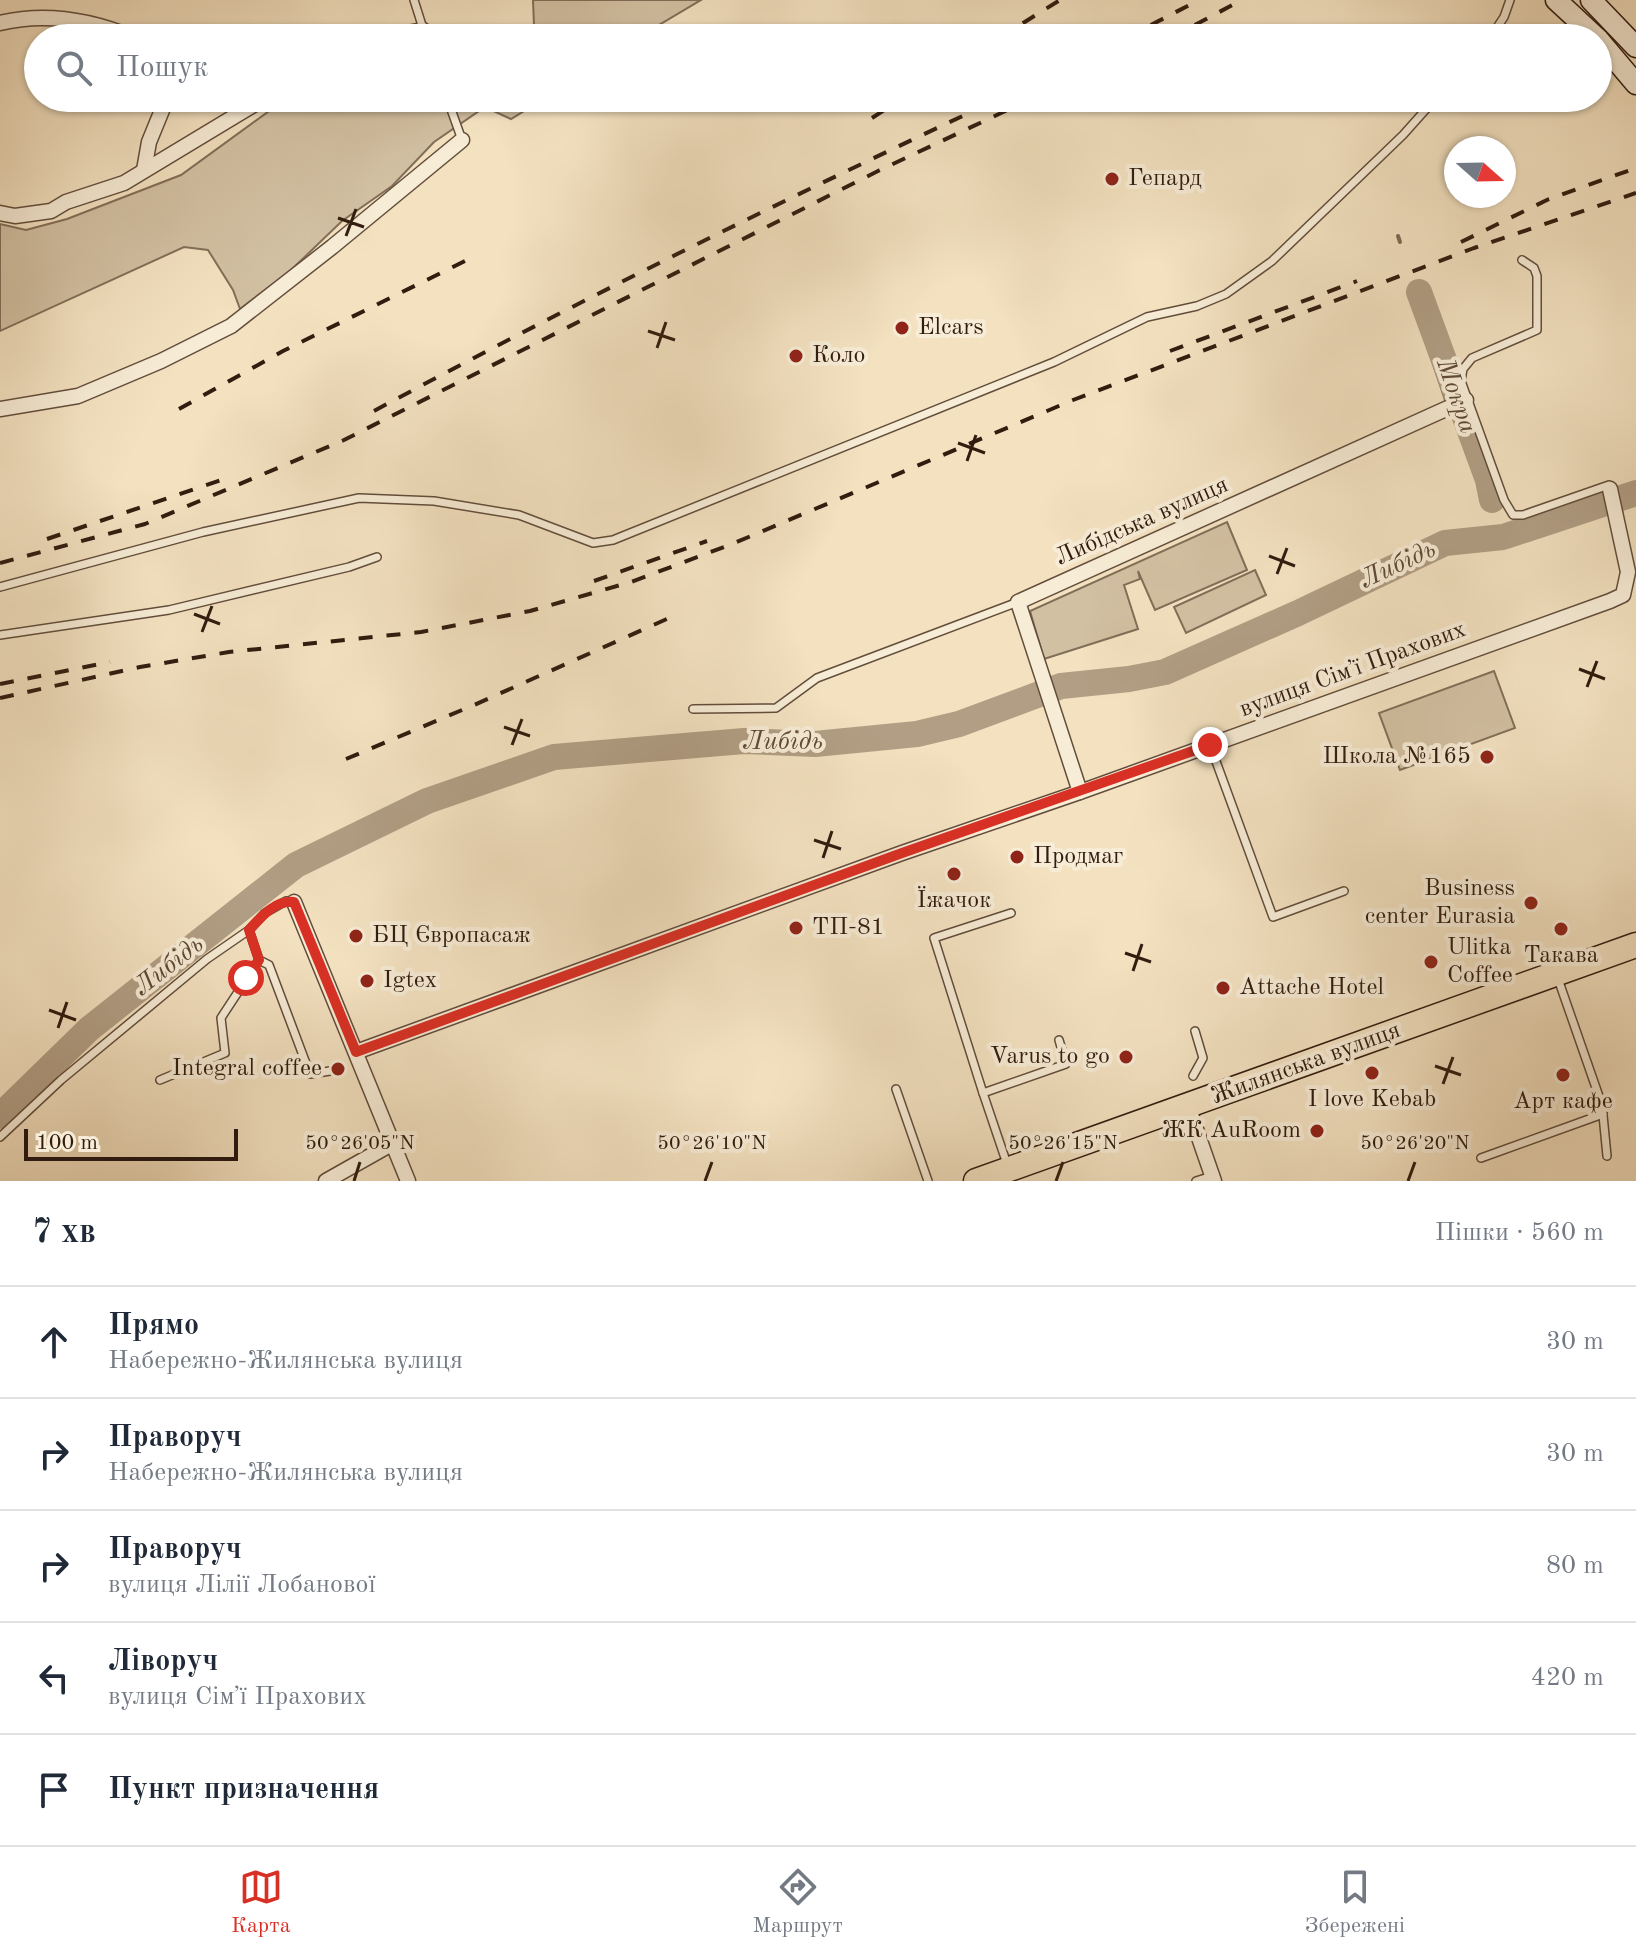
<!DOCTYPE html>
<html lang="uk">
<meta charset="utf-8">
<style>
body{margin:0;font-family:"Old Standard TT",serif;background:#f6f6f7;color:#1f2937}
.compass{position:absolute;left:1444px;top:136px;width:72px;height:72px;border-radius:50%;background:#fff;box-shadow:0 2px 6px #0004;rotate:110deg}
.scale{position:absolute;left:24px;bottom:20px;width:214px;box-sizing:border-box;padding-left:8px;border:4px solid #311c0f;border-top:0;font-size:22px;line-height:28px;white-space:nowrap;color:#311c0f;-webkit-text-stroke:6px #f7ecd6;paint-order:stroke}
.stop{position:absolute;width:24px;height:24px;margin:-18px;border:6px solid #d93025;border-radius:50%;background:#fff}
.stop.end{background:#d93025;border-color:#fff;box-shadow:0 2px 8px #0008}
.list{margin:0;padding:0;list-style:none}
h2{display:flex;justify-content:space-between;align-items:center;height:104px;margin:0;padding:0 32px;font-size:34px}
h2 small{font-size:26px;font-weight:400;color:#747a83}
.list li{display:grid;grid-template-columns:52px 1fr auto;gap:24px;align-items:center;box-sizing:border-box;height:112px;padding:0 32px;border-top:2px solid #e0e1e3}
.list b{display:block;font-size:30px;white-space:nowrap}
.list p{margin:0;font-size:26px;white-space:nowrap;color:#747a83}
.list em{font-size:26px;font-style:normal;color:#747a83}
.icon{flex:none;width:44px;height:44px;fill:none;stroke:currentColor;stroke-width:2;stroke-linecap:round;stroke-linejoin:round}
.map{position:relative;flex:none;width:1636px;height:1181px;overflow:hidden}
.search{position:absolute;background:#fff;box-shadow:0 2px 6px #0004;left:24px;right:24px;top:24px;height:88px;display:flex;align-items:center;gap:20px;box-sizing:border-box;padding:0 28px;border-radius:44px;color:#747a83;font-size:30px}
.sheet{height:664px;background:#fff}
nav{display:flex;justify-content:space-around;align-items:center;box-sizing:border-box;height:112px;border-top:2px solid #e0e1e3;background:#fff;font-size:22px;color:#747a83}
nav a{display:grid;justify-items:center;gap:4px}
nav .on{color:#d93025}
.map>svg:first-child{display:block}
</style>
<div class="map">
<svg width="1636" height="1181" viewBox="0 0 1636 1181">
<rect width="100%" height="100%" fill="#f3e1c0"/>
<filter id="stains"><feTurbulence type="fractalNoise" baseFrequency=".0025" numOctaves="4"/><feColorMatrix values="0 0 0 0 .2 0 0 0 0 .09 0 0 0 0 .02 0 0 0 .5 -.17"/></filter>
<radialGradient id="worn" r=".72"><stop offset=".6" stop-color="#630" stop-opacity="0"/><stop offset="1" stop-color="#630" stop-opacity=".3"/></radialGradient>
<g fill="#d2c0a2" stroke="#826e58" stroke-width="2">
<polygon points="533,0 701,0 637,38 494,38 534,25"/>
<polygon points="287,98 545,98 511,119 485,107 434,142 392,186 342,221 290,271 240,309 233,290 208,250 184,247 0,331 0,224 26,230 67,219 181,175"/>
<polygon points="1429,287 1458,370 1463,398 1447,406 1415,310 1421,312 1424,307 1418,292"/>
<polygon points="1227,522 1247,570 1155,610 1138,571 1140,579 1124,585 1138,629 1044,659 1030,611"/>
<polygon points="1255,570 1266,595 1186,633 1174,607"/>
<polygon points="1494,671 1515,728 1400,770 1379,713"/>
</g>
<g fill="none" stroke-linecap="round" stroke-linejoin="round">
<polyline stroke="#7e6a55" stroke-width="4" points="1398,236 1400,242"/>
<g stroke="#b19e84" stroke-width="26">
<polyline points="1419,292 1488,480 1492,500"/>
<polyline points="0,1116 89,1029 296,865 427,801 554,757 744,741 815,744 917,734 959,724 1061,686 1129,679 1165,672 1298,613 1445,543 1503,537 1636,493"/>
</g>
<defs>
<g id="service">
<polyline points="414,0 426,38"/>
<polyline points="1490,38 1504,17 1510,0"/>
<polyline points="447,98 462,140"/>
<polyline points="1522,260 1534,268 1537,276 1537,330 1472,358 1463,369 1461,381 1504,500 1513,515 1523,515 1609,485"/>
<polyline points="0,587 203,532 359,498 434,501 519,515 593,543 613,540 1054,362 1147,317 1197,306 1226,294 1272,261 1403,135 1436,98"/>
<polyline points="0,635 169,610 349,567 377,557"/>
<polyline points="693,709 776,708 817,678 1018,602"/>
<polyline points="1210,745 1273,917 1344,891"/>
<polyline points="249,930 259,960"/>
<polyline points="1557,976 1602,1105 1607,1156"/>
<polyline points="1193,1076 1203,1058 1195,1031"/>
<polyline points="160,1080 225,1053 221,1018 259,960 269,965 310,1074 330,1071"/>
<polyline points="896,1089 928,1181"/>
<polyline points="983,1093 934,938 1011,913"/>
<polyline points="0,1137 61,1080 207,959 249,930 265,913 286,901 294,902"/>
<polyline points="1481,1158 1603,1114"/>
<polyline points="1008,1167 983,1093 1066,1064 1059,1040"/>
<polyline points="1196,1181 1212,1176"/>
</g>
<g id="minor">
<path d="M 0,23 C 46,12 91,20 134,38"/>
<polyline points="381,38 423,30"/>
<polyline points="144,170 149,142 167,98"/>
<polyline points="0,213 15,216 51,211 66,202 124,183 265,98"/>
<polyline points="1465,401 1466,400"/>
<polyline points="0,409 78,396 161,361 231,326 332,247 462,140"/>
<polyline points="1080,792 1018,602 1448,408"/>
<polyline points="294,902 408,1181"/>
<polyline points="356,1052 902,853 1080,792 1610,601 1623,595 1628,572 1610,489"/>
<polyline points="1188,1106 1214,1181"/>
<polyline points="326,1181 395,1142"/>
</g>
<g id="secondary">
<polyline points="1556,0 1597,38"/>
<polyline points="1591,0 1636,47"/>
<polyline points="1598,39 1636,84"/>
</g>
<polyline id="primary" points="976,1181 1636,945"/>
</defs>
<use href="#service" stroke="#624d3b" stroke-width="10"/>
<use href="#minor" stroke="#624d3b" stroke-width="17"/>
<use href="#secondary" stroke="#311c0f" stroke-width="23"/>
<use href="#primary" stroke="#311c0f" stroke-width="27"/>
<use href="#service" stroke="#f7ecd6" stroke-width="7"/>
<use href="#minor" stroke="#f7ecd6" stroke-width="14"/>
<use href="#secondary" stroke="#f7ecd6" stroke-width="20"/>
<use href="#primary" stroke="#f3e1c0" stroke-width="24"/>
<g stroke="#311c0f" stroke-width="4" stroke-dasharray="14 14" stroke-linecap="butt">
<polyline points="999,38 1060,0"/>
<polyline points="1126,38 1199,0"/>
<polyline points="1170,38 1242,0"/>
<polyline points="872,118 903,98"/>
<polyline points="1461,242 1549,199 1636,168"/>
<polyline points="1170,351 1357,281"/>
<polyline points="179,409 283,351 465,261"/>
<path d="M 374,411 C 580,300 789,197 1001,98"/>
<polyline points="47,539 221,480"/>
<polyline points="0,563 145,524 344,440 878,171 1033,98"/>
<polyline points="594,581 707,541"/>
<polyline points="0,684 110,662"/>
<polyline points="0,698 140,667 229,652 421,632 530,611 631,582 732,544 1073,400 1474,248 1636,193"/>
<polyline points="346,759 474,705 678,614"/>
</g>
</g>
<g fill="none" stroke-linecap="round" stroke-linejoin="round">
<path stroke="#d93025" stroke-width="10" d="M 246,978 L 259,960 L 249,930 C 261,917 275,900 294,902 L 356,1052 L 902,853 L 1210,745"/>
</g>
<path fill="none" stroke="#311c0f" stroke-width="3" d="M 338,218 L 364,227M 346,236 L 356,209M 648,331 L 675,340M 657,348 L 666,322M 958,443 L 985,453M 967,461 L 976,435M 1269,556 L 1295,566M 1277,574 L 1287,548M 194,614 L 220,624M 202,632 L 212,606M 1579,669 L 1605,679M 1587,687 L 1597,661M 504,727 L 530,736M 512,745 L 522,719M 814,840 L 841,849M 823,858 L 832,831M 1125,953 L 1151,962M 1133,971 L 1142,944M 49,1010 L 76,1020M 58,1028 L 67,1002M 1435,1066 L 1461,1075M 1443,1084 L 1453,1057M 354,1181 L 360,1162M 705,1181 L 712,1162M 1056,1181 L 1063,1162M 1408,1181 L 1415,1162"/>
<g fill="#8f2418" stroke="#f7ecd6" stroke-width="3">
<circle cx="1112" cy="179" r="8"/>
<circle cx="902" cy="328" r="8"/>
<circle cx="796" cy="356" r="8"/>
<circle cx="1487" cy="757" r="8"/>
<circle cx="1017" cy="857" r="8"/>
<circle cx="954" cy="874" r="8"/>
<circle cx="1531" cy="903" r="8"/>
<circle cx="796" cy="928" r="8"/>
<circle cx="1561" cy="929" r="8"/>
<circle cx="356" cy="936" r="8"/>
<circle cx="1431" cy="962" r="8"/>
<circle cx="367" cy="981" r="8"/>
<circle cx="1223" cy="988" r="8"/>
<circle cx="1126" cy="1057" r="8"/>
<circle cx="338" cy="1069" r="8"/>
<circle cx="1372" cy="1073" r="8"/>
<circle cx="1563" cy="1075" r="8"/>
<circle cx="1317" cy="1131" r="8"/>
</g>
<g text-anchor="middle" dominant-baseline="central" stroke-width="8" stroke-linejoin="round" paint-order="stroke">
<g font-size="24" fill="#311c0f" stroke="#f7ecd6" text-anchor="start">
<text x="1128" y="179">Гепард</text>
<text x="918" y="328">Elcars</text>
<text x="812" y="356">Коло</text>
<text x="1471" y="757" text-anchor="end">Школа №165</text>
<text x="1033" y="857">Продмаг</text>
<text x="1515" y="889" text-anchor="end">Business<tspan x="1515" dy="28">center Eurasia</tspan></text>
<text x="954" y="901" text-anchor="middle">Їжачок</text>
<text x="812" y="928">ТП-81</text>
<text x="372" y="936">БЦ Європасаж</text>
<text x="1447" y="948">Ulitka<tspan x="1447" dy="28">Coffee</tspan></text>
<text x="1561" y="956" text-anchor="middle">Такава</text>
<text x="383" y="981">Igtex</text>
<text x="1239" y="988">Attache Hotel</text>
<text x="1110" y="1057" text-anchor="end">Varus to go</text>
<text x="322" y="1069" text-anchor="end">Integral coffee</text>
<text x="1372" y="1100" text-anchor="middle">I love Kebab</text>
<text x="1563" y="1102" text-anchor="middle">Арт кафе</text>
<text x="1301" y="1131" text-anchor="end">ЖК AuRoom</text>
</g>
<g font-size="24" fill="#311c0f" stroke="#f7ecd6">
<text transform="translate(1142 522) rotate(-24)">Либідська вулиця</text>
<text transform="translate(1353 670) rotate(-20)">вулиця Сімʼї Прахових</text>
<text transform="translate(1306 1064) rotate(-20)">Жилянська вулиця</text>
</g>
<g font-size="26" font-style="italic" fill="#5e4a38" stroke="#f7ecd6">
<text transform="translate(1456 396) rotate(71)">Мокра</text>
<text transform="translate(1398 565) rotate(-25)">Либідь</text>
<text x="783" y="742">Либідь</text>
<text transform="translate(169 966) rotate(-38)">Либідь</text>
</g>
</g>
<g font-size="20" text-anchor="middle" fill="#311c0f" stroke="#f7ecd6" stroke-width="8" stroke-linejoin="round" paint-order="stroke">
<text x="360" y="1149">50°26'05"N</text>
<text x="712" y="1149">50°26'10"N</text>
<text x="1063" y="1149">50°26'15"N</text>
<text x="1415" y="1149">50°26'20"N</text>
</g>
<rect width="100%" height="100%" filter="url(#stains)"/>
<rect width="100%" height="100%" fill="url(#worn)"/>
</svg>
<svg class="compass" viewBox="-18 -18 36 36"><path d="M0-13l5 13h-10z" fill="#e53935"/><path d="M0 13l5-13h-10z" fill="#747a83"/></svg>
<div class="scale">100 m</div>
<div class="stop" style="left:246px;top:978px"></div>
<div class="stop end" style="left:1210px;top:745px"></div>
<div class="search"><svg class="icon" aria-label="search" viewBox="0 0 24 24"><circle cx="10" cy="10" r="6"/><path d="M15 15l6 6"/></svg>Пошук</div>
</div>
<section class="sheet">
<h2>7 хв<small>Пішки · 560 m</small></h2>
<ul class="list">
<li><svg class="icon" aria-label="ahead" viewBox="0 0 24 24"><path d="M12 20V5M6 11l6-6 6 6"/></svg><div><b>Прямо</b><p>Набережно-Жилянська вулиця</p></div><em>30 m</em></li>
<li><svg class="icon" aria-label="right" viewBox="0 0 24 24"><path d="M7 20v-9h11M14 6l5 5-5 5"/></svg><div><b>Праворуч</b><p>Набережно-Жилянська вулиця</p></div><em>30 m</em></li>
<li><svg class="icon" aria-label="right" viewBox="0 0 24 24"><path d="M7 20v-9h11M14 6l5 5-5 5"/></svg><div><b>Праворуч</b><p>вулиця Лілії Лобанової</p></div><em>80 m</em></li>
<li><svg class="icon" aria-label="left" viewBox="0 0 24 24"><path d="M17 20v-9H6M10 6l-5 5 5 5"/></svg><div><b>Ліворуч</b><p>вулиця Сімʼї Прахових</p></div><em>420 m</em></li>
<li><svg class="icon" aria-label="arrive" viewBox="0 0 24 24"><path d="M6 21V4h12l-3 4 3 4H6"/></svg><div><b>Пункт призначення</b></div></li>
</ul>
</section>
<nav>
<a class="on"><svg class="icon" aria-label="map" viewBox="0 0 24 24"><path d="M3 6l6-2 6 2 6-2v14l-6 2-6-2-6 2zM9 4v14M15 6v14"/></svg>Карта</a>
<a><svg class="icon" aria-label="directions" viewBox="0 0 24 24"><path d="M12 3l9 9-9 9-9-9zM9 14v-3h6M13 9l2 2-2 2"/></svg>Маршрут</a>
<a><svg class="icon" aria-label="saved" viewBox="0 0 24 24"><path d="M7 4h10v16l-5-4-5 4z"/></svg>Збережені</a>
</nav>
